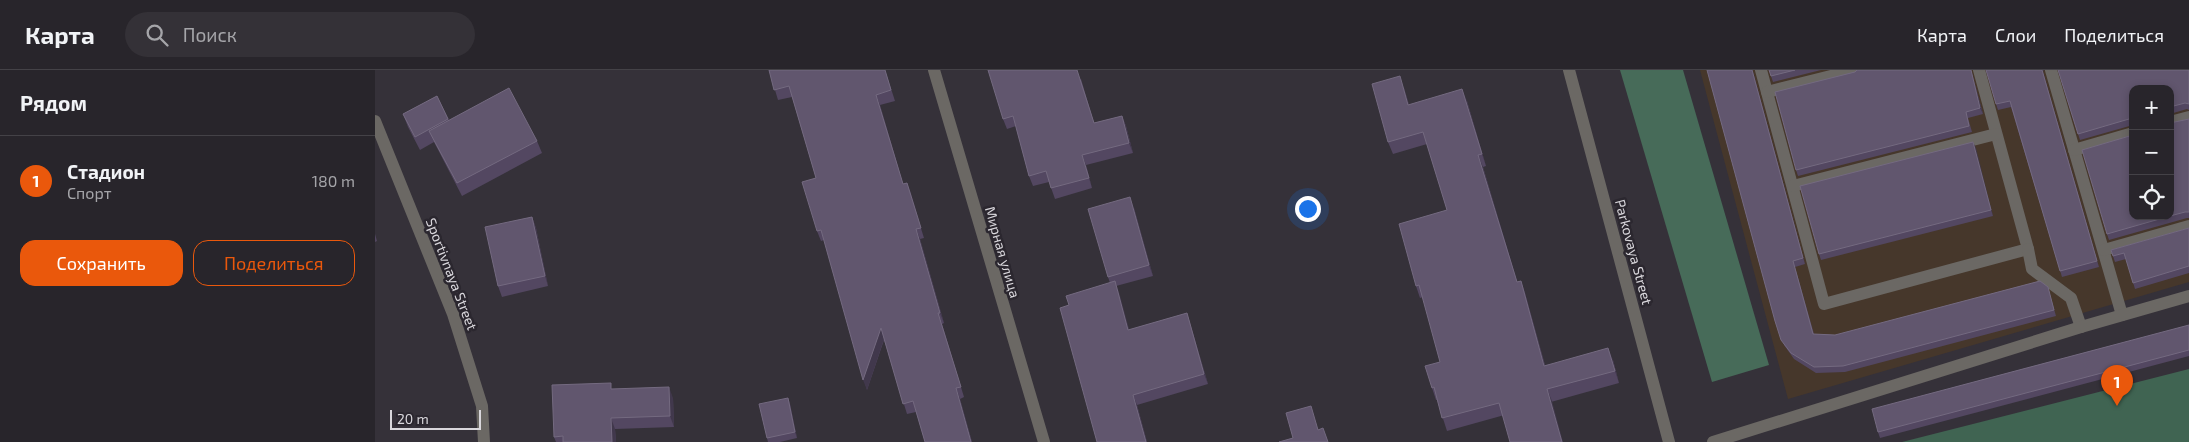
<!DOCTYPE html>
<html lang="ru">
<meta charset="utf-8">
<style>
body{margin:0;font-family:"Exo 2",sans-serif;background:#343137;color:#f1f3f6}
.controls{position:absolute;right:15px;top:15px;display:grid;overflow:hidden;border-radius:10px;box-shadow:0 2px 8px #0003}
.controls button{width:45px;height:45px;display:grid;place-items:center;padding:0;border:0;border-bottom:1px solid #444247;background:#28252b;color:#f1f3f6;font:25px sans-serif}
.scale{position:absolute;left:15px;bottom:12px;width:91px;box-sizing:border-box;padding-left:5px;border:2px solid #d9d7dc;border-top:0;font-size:14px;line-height:18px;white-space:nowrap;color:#d9d7dc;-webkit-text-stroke:4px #2b272f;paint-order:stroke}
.you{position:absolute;left:932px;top:138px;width:18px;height:18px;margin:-12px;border:4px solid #fff;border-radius:50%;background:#1a73e8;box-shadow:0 0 0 8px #1a73e833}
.badge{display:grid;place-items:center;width:32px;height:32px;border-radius:50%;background:#ea580c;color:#fff;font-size:16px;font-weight:700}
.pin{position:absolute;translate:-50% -41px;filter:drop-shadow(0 1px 2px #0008)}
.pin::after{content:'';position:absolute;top:26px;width:18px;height:15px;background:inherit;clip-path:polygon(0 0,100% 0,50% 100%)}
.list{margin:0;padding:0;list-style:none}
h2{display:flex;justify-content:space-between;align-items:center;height:65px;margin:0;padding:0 20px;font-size:21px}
h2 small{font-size:16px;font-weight:400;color:#a5a5a9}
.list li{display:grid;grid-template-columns:32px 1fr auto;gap:15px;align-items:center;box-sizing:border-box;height:90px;padding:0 20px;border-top:1px solid #444247}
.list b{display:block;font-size:19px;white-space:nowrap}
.list p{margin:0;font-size:16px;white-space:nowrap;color:#a5a5a9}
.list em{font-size:16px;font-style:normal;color:#a5a5a9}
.actions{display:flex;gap:10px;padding:15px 20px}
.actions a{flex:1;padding:11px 0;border:1px solid #ea580c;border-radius:15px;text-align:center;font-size:18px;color:#ea580c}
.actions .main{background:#ea580c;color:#fff}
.icon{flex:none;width:28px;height:28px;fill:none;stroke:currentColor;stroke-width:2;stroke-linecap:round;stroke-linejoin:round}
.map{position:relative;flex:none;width:1814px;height:372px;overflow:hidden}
header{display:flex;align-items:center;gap:30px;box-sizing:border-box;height:70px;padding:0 25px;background:#28252b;border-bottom:1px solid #444247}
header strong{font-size:24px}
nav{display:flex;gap:28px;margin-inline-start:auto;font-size:18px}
.search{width:350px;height:45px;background:#343137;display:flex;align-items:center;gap:12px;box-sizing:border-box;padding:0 18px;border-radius:28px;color:#a5a5a9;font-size:19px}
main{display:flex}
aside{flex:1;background:#28252b}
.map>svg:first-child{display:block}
</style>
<header>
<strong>Карта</strong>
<div class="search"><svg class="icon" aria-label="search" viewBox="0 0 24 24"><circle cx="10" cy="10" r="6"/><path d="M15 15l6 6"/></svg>Поиск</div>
<nav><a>Карта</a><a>Слои</a><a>Поделиться</a></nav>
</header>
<main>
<aside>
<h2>Рядом<small></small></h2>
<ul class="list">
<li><span class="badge">1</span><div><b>Стадион</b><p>Спорт</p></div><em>180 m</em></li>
</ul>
<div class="actions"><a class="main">Сохранить</a><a>Поделиться</a></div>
</aside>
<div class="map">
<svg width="1814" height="372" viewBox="0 0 1814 372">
<rect width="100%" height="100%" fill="#353139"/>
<path fill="#46372b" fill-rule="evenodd" d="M 1325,0 L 1814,0 L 1814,212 L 1413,329 ZM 1758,19 L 1795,19 L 1795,146 L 1758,146 Z"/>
<polygon fill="#406452" points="1814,299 1814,372 1527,372"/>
<polygon fill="#476b59" points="1245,0 1308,0 1394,295 1337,312"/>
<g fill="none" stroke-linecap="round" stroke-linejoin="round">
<g stroke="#6b6864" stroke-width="12">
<polyline points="1386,0 1449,234 1653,179 1604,0"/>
<polyline points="1676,0 1747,245"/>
<polyline points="1392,22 1480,0"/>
<polyline points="1795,52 1814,47"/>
<polyline points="1699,80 1758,63"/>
<polyline points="1418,116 1621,64"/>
<polyline points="1653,179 1657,199 1696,228 1706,257"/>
<polyline points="1729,180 1814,156"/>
<polyline points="1338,372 1706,257 1814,226"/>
</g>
<g stroke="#6b6864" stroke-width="12">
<polyline points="559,0 669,372"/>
<polyline points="1194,0 1294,372"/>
<polyline points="0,51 78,244 107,336 109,372"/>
</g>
</g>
<g fill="#534761">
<polygon points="394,0 510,0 520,31 505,35 528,114 532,113 549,168 545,169 569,253 567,254 589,327 585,329 597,372 550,372 541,342 532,344 509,270 492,320 449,170 446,171 442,161 441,108 417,27 403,30"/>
<polygon points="1332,0 1378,0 1378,2 1430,194 1420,197 1439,264 1460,265 1673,217 1681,246 1470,302 1441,303 1419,289 1409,275 1400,251"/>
<polygon points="1394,0 1446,0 1398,12"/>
<polygon points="1482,0 1596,0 1608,44 1593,48 1597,62 1423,106 1421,100 1480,2"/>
<polygon points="1683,0 1814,0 1814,40 1812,39 1795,44 1795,19 1758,19 1758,55 1705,70"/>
<polygon points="1668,2 1724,197 1687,207 1636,37 1623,40 1621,34"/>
<polygon points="706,9 719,53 747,46 751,56 758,83 711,95 717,118 680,129 674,112 658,116 654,106 641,56 632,59 628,49"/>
<polygon points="1029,18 1034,35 1092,31 1111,96 1108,97 1142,212 1146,211 1150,223 1170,295 1238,290 1244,313 1072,361 1062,330 1061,330 1057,318 1065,292 1048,227 1045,228 1041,216 1072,140 1052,74 1018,84 1013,72"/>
<polygon points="62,26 74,50 162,71 167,83 87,126 59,72 45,80 33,57 28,44"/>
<polygon points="1814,49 1814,148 1812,148 1734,170 1732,164"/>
<polygon points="1598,72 1618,146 1446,190 1444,184"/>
<polygon points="759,138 778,206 741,216 754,260 812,243 815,253 833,314 762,335 772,372 722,372 694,235 735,213 733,207"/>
<polygon points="157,147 161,158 173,216 127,227 123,216"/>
<polygon points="1814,158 1814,203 1760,219 1751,189 1740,192 1736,180"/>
<polygon points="0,164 2,171 0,172"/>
<polygon points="1814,255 1814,286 1505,368 1503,362"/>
<polygon points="238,319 298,328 299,357 240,359 241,372 181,372 179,367"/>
<polygon points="413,328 415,334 422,368 405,372 393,372 392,368"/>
</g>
<g fill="#41384c">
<polygon points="1377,0 1378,0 1378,2 1430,194"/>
<polygon points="1596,0 1608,44 1605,38"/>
<polygon points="1667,0 1669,0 1668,2 1724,197"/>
<polygon points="1025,6 1029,18 1038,47 1033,35"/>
<polygon points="1087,19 1092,31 1111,96 1107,84"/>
<polygon points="501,25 505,35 531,124 528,114"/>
<polygon points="747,46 751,56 758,83 754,73"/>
<polygon points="1598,72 1601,78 1618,146 1616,140"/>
<polygon points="707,85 711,95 717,118 714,108"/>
<polygon points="1103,85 1108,97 1146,224 1142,212"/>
<polygon points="532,113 536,123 549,168 546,158"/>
<polygon points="755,127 759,138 778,206 774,195"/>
<polygon points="157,147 161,158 173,216 170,206"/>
<polygon points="541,159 545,169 569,253 565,243"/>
<polygon points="740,211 744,222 757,270 753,260"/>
<polygon points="1146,211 1150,223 1173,308 1169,296"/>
<polygon points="563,243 567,254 589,327 586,317"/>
<polygon points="812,243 815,253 833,314 829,304"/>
<polygon points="506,258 509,269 492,320 488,310"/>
<polygon points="1233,278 1238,290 1244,313 1240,301"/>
<polygon points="294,317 298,328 299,357 295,346"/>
<polygon points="581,318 585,329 597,372 596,372"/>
<polygon points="1172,319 1177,331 1188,372 1187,372"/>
<polygon points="758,325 762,335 772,372 771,372"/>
<polygon points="413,328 415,334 422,368 420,362"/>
<polygon points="236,348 240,359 241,372 237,372"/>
</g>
<g fill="#61566e" stroke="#746a80">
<polygon points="394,0 510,0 516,20 501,25 528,114 532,113 546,158 541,159 565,243 563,243 586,317 581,318 596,372 550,372 538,331 528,334 506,258 488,310 446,160 442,161 427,112 441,108 414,16 399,20"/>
<polygon points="613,0 702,0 719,53 747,46 754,73 707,85 714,108 676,118 671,101 654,106 638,46 628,49"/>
<polygon points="1332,0 1377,0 1428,188 1418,191 1438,264 1460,265 1665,211 1673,217 1679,240 1468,296 1439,297 1416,283 1406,270 1400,251"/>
<polygon points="1394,0 1420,0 1396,6"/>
<polygon points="1482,0 1596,0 1605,38 1591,42 1594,56 1421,100 1400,22 1480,2"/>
<polygon points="1611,0 1667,0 1722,191 1685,201 1635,31 1621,34"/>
<polygon points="1683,0 1814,0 1814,34 1810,33 1795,37 1795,19 1758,19 1758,49 1754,49 1703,64"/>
<polygon points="1025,6 1033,35 1087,19 1107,84 1103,85 1142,212 1146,211 1169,296 1233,278 1240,301 1172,319 1187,372 1135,372 1124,333 1067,348 1059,317 1057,318 1050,296 1065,292 1044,215 1041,216 1024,154 1072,140 1048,62 1013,72 997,14"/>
<polygon points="134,18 162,71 82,113 54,61"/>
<polygon points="62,26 73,49 40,67 28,44"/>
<polygon points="1814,49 1814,142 1810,142 1795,146 1795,53"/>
<polygon points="1758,65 1758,146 1795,146 1732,164 1707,80"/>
<polygon points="1598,72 1616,140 1444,184 1425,116"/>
<polygon points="755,127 774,195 733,207 713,139"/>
<polygon points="157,147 170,206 123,216 110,157"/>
<polygon points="1814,158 1814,196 1758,213 1749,183 1738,186 1736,180"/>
<polygon points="740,211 753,260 812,243 829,304 758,325 771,372 722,372 685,238 694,235 691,226"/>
<polygon points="1814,255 1814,280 1503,362 1497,339"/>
<polygon points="236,313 236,319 294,317 295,346 236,348 237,372 188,372 188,366 179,367 177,315"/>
<polygon points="413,328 420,362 392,368 384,334"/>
<polygon points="936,336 943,360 948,358 953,372 904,372 918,368 911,343"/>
</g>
<g text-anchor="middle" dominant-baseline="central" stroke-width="5" stroke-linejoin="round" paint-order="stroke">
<g font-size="14" fill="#d9d7dc" stroke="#2b272f">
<text transform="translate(628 182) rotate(74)">Мирная улица</text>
<text transform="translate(1259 182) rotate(75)">Parkovaya Street</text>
<text transform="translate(77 204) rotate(69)">Sportivnaya Street</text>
</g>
</g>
</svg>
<div class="controls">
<button>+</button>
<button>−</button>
<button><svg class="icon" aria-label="locate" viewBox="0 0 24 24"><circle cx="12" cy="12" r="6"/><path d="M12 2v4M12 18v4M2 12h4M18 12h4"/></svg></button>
</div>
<div class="scale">20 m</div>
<div class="you"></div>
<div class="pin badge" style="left:1742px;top:336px">1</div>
</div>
</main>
